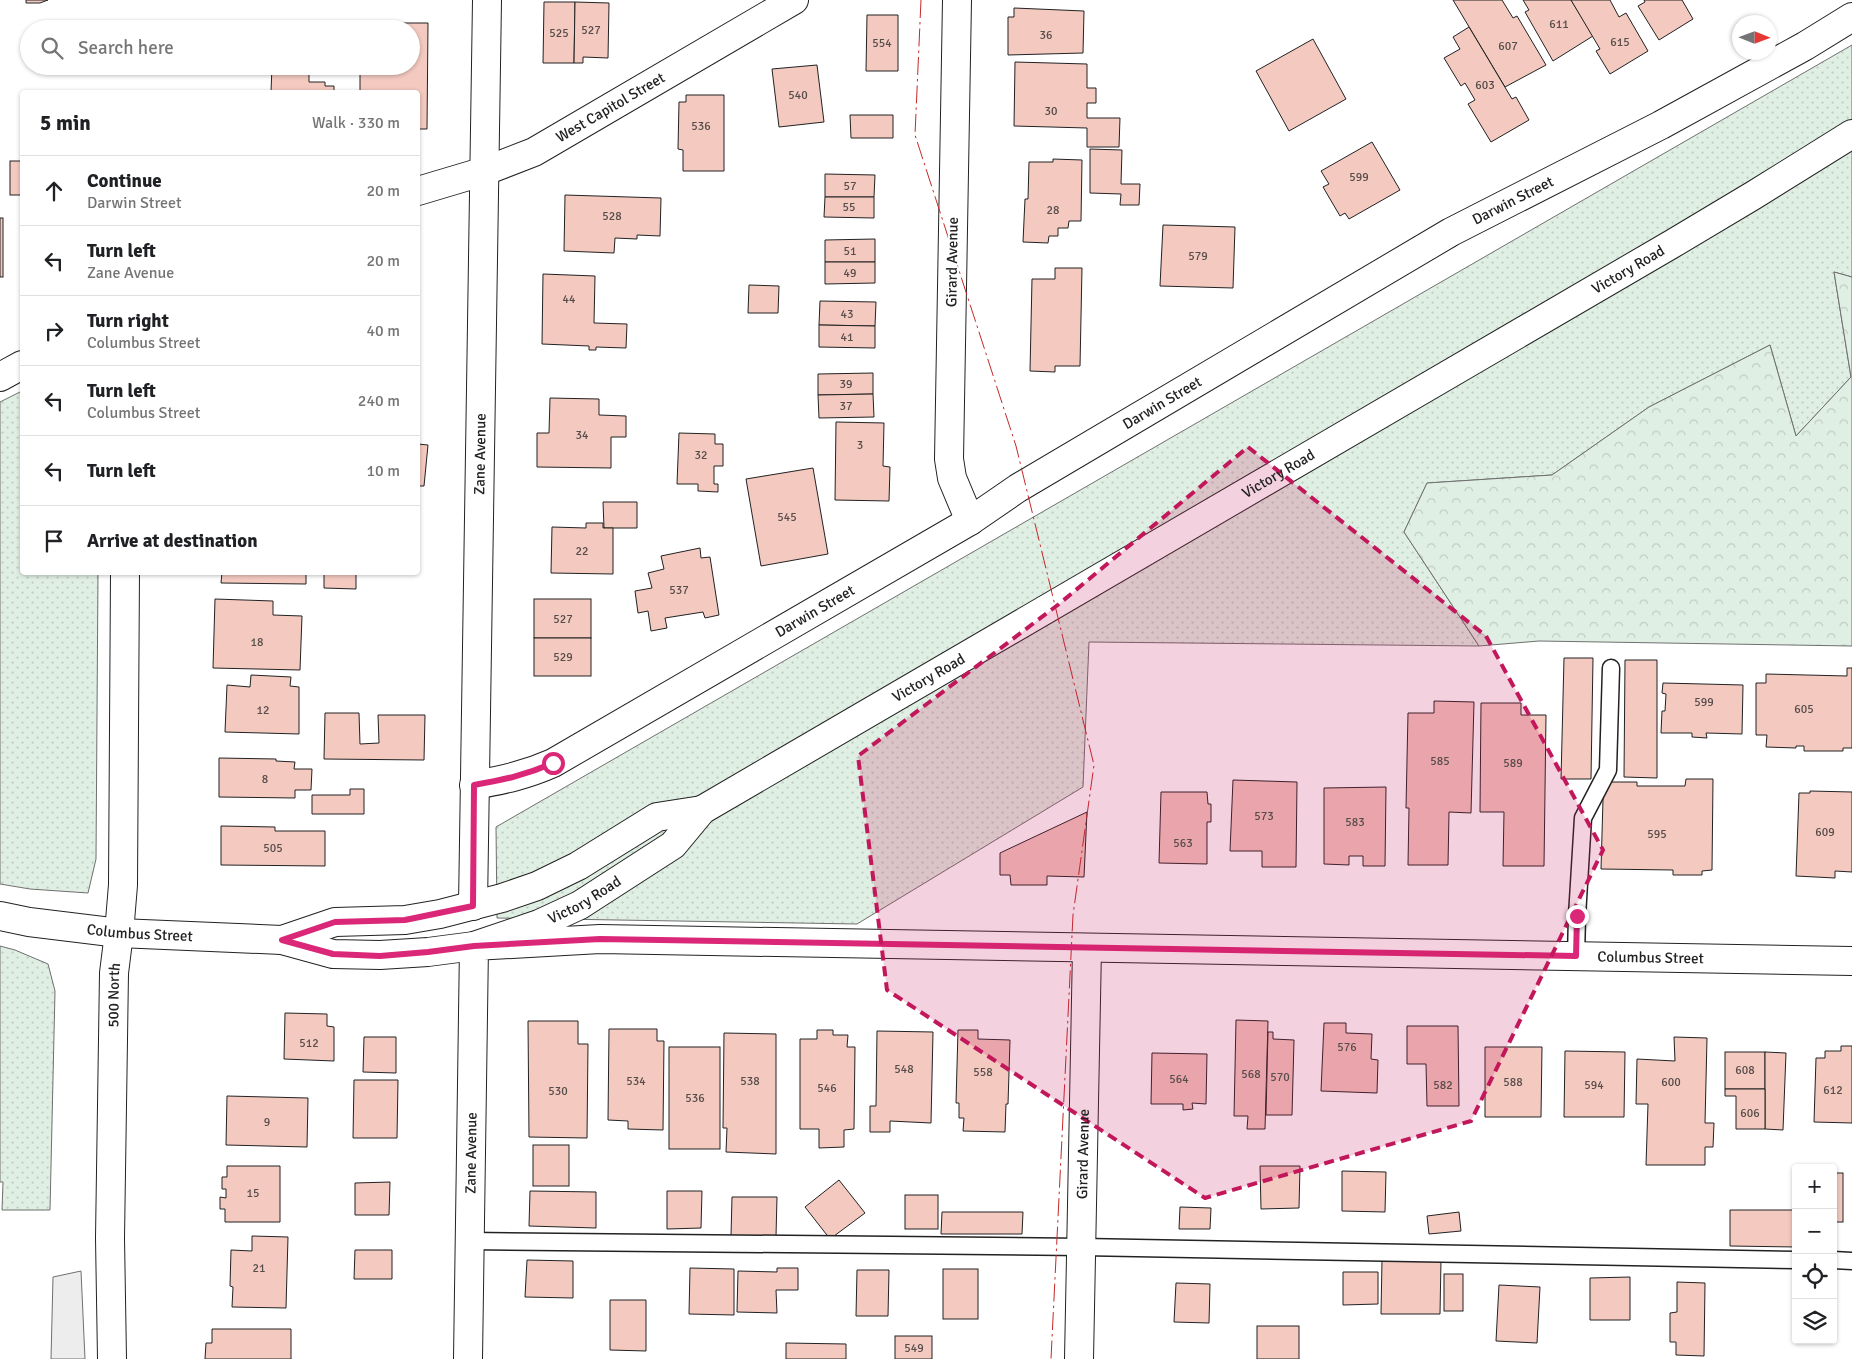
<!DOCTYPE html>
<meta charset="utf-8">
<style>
body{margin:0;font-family:Signika,sans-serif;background:#f6f6f6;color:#202124}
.controls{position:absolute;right:15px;bottom:15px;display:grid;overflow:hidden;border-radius:5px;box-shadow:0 1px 4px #0004}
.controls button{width:45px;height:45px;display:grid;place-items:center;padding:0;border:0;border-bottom:1px solid #e0e0e0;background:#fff;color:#202124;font:25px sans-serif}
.compass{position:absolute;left:1732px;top:15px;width:45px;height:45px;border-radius:50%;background:#fff;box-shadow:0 1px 4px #0004;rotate:91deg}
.stop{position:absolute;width:15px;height:15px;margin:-11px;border:4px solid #db2777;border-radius:50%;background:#fff}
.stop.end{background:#db2777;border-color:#fff;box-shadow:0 1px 5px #0008}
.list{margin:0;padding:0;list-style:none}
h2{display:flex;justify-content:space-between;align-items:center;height:65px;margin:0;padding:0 20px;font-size:21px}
h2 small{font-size:16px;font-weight:400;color:#757577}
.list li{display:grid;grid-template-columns:32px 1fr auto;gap:15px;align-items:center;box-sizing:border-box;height:70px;padding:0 20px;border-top:1px solid #e0e0e0}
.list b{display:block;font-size:19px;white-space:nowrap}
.list p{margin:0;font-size:16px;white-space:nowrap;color:#757577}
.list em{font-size:16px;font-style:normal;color:#757577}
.icon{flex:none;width:28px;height:28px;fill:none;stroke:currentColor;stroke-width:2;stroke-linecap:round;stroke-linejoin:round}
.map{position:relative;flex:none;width:1852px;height:1359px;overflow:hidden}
.search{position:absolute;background:#fff;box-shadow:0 1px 4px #0004;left:20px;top:20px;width:400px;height:55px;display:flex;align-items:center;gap:12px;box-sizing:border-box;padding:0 18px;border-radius:28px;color:#757577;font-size:19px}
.panel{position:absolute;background:#fff;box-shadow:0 1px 4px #0004;left:20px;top:90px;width:400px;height:485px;border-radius:5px}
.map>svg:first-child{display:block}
</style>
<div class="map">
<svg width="1852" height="1359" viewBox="0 0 1852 1359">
<defs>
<pattern id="green-dots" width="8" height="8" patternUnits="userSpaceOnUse" patternTransform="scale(1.25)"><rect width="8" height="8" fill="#e0efe3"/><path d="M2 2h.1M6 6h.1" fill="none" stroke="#c0cdc2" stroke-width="1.8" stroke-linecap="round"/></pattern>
<pattern id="forest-crowns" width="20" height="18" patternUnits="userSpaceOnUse" patternTransform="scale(1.25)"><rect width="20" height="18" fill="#e0efe3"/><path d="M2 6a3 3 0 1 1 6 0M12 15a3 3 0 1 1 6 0" fill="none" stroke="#c0cdc2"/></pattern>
</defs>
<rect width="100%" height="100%" fill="#fff"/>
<g fill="url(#green-dots)" stroke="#6f6f6f">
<polygon points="1852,45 1852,277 1834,272 1851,377 1796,436 1770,345 1649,407 1552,475 1427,483 1404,532 1479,646 1089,642 1083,787 857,924 497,918 496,827"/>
<polygon points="22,391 22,572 98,573 96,859 88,893 30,889 0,884 0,402"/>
<polygon points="0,946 15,950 48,964 55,991 50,1210 2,1210 3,1182 0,1182"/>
</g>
<polygon fill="url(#forest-crowns)" stroke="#6f6f6f" points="1834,272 1852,277 1852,646 1539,641 1479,646 1404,532 1427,483 1552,475 1649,407 1770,345 1796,436 1851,377"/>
<polygon fill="#ededed" stroke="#6f6f6f" points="81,1271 85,1359 51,1359 53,1277"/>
<g fill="#f3c9c0" stroke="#222">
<polygon points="26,0 48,0 40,3 26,3"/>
<polygon points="1453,0 1502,0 1513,18 1517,16 1546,65 1505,87"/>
<polygon points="1523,0 1571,0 1593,36 1553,61 1525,12 1529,10"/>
<polygon points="1571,0 1610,0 1619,17 1626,13 1648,51 1610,74 1596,51 1600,49"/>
<polygon points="1644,0 1682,0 1693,19 1659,40 1638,6 1645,2"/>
<polygon points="544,2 575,2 574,63 543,63"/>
<polygon points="575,2 609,3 608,58 583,57 583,63 574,63"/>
<polygon points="1014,8 1084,11 1083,53 1008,55 1008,17 1014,17"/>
<polygon points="867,15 898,15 898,71 866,71"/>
<polygon points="360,23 428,23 427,129 418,129 418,92 360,92 360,66 411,66 411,29 360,29"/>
<polygon points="1469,27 1512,99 1516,97 1529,120 1491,142 1468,104 1475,100 1465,83 1461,86 1444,58 1460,49 1453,37"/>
<polygon points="1313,39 1346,99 1289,131 1256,71"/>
<polygon points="1015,62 1087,64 1087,88 1096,88 1096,103 1087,103 1087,118 1120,118 1119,147 1087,147 1087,128 1014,126"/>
<polygon points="817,65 824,122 779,127 772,69"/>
<polygon points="272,66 309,66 309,82 325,82 325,86 334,86 334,92 271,92"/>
<polygon points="686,95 724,95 724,171 683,171 683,150 678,149 679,102 686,102"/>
<polygon points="850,115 893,115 893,138 851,138"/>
<polygon points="1372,142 1400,190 1349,219 1345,213 1340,216 1323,187 1329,184 1321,171"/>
<polygon points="1090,149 1122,150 1121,184 1140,184 1139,205 1120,205 1121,194 1090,193"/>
<polygon points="1053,159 1082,160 1081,221 1069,221 1068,228 1058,228 1058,236 1049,236 1048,243 1023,242 1025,199 1028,199 1029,162 1053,162"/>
<rect x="10" y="161" width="12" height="34"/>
<polygon points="825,174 875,175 874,197 825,197"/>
<polygon points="565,195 661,198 660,236 637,235 637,239 615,238 614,253 564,251"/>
<polygon points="825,197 874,197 874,218 824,217"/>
<rect x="0" y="218" width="3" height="59"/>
<polygon points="1163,225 1235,227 1233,288 1160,286"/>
<polygon points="875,239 875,262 825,262 825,240"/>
<polygon points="825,262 875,262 875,283 825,284"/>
<polygon points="1055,268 1082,268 1080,366 1055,366 1055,372 1030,371 1032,279 1055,279"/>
<polygon points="543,274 595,276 594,323 627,324 626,348 596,347 596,350 589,350 589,346 542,344"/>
<polygon points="749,285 779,286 778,313 748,313"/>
<polygon points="820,301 876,302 875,326 819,325"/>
<polygon points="819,325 875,326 875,348 819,347"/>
<polygon points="873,373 873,394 818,395 818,374"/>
<polygon points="873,394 874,417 819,418 818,395"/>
<polygon points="550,398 599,399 599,415 626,416 626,437 611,437 611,468 537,467 537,433 549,433"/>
<polygon points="836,422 884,423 883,466 890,467 889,501 835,500"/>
<polygon points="679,433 715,434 715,444 723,444 723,466 714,466 714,484 718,484 718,492 698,491 698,484 677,484"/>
<polygon points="418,444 428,445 424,486 418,486"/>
<polygon points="813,468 828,554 761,566 746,479"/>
<polygon points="603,502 637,502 637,528 604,528"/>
<polygon points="586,523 603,523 603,528 613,528 613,574 551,573 552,527 586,528"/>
<polygon points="700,548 701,558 710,557 719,615 705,618 703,612 665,618 667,628 651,631 648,611 638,613 635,591 652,588 648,573 664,569 661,556"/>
<polygon points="222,572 306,572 306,584 221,583"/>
<polygon points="324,572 356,572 356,589 324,588"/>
<polygon points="215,599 273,601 273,615 302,616 300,670 213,668"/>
<rect x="534" y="599" width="57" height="39"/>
<rect x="534" y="638" width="57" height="38"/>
<polygon points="1564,658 1593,658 1591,779 1561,779"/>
<polygon points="1625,660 1657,660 1657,778 1624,777"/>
<polygon points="1847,668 1852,668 1852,748 1843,748 1843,751 1804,751 1804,746 1796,746 1796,748 1766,747 1767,735 1756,735 1756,683 1766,683 1766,674 1847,676"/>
<polygon points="251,675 291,677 290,686 299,687 299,734 225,732 227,685 250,687"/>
<polygon points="1663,683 1743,685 1742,734 1706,733 1707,738 1692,737 1692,733 1661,733 1662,711 1665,711 1666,694 1662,693"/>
<polygon points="1434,701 1474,702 1471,813 1449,812 1448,865 1408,865 1409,808 1406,808 1408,713 1434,713"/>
<polygon points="1481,703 1521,703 1521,715 1546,715 1544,866 1503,866 1504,812 1480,812"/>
<polygon points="325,713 359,713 360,744 379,743 378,715 425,715 424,760 324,759"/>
<polygon points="219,758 276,759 276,761 295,762 294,769 312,769 311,790 295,790 295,798 219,797"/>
<polygon points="1686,779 1713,779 1712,870 1702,871 1702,875 1673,875 1673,870 1601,869 1603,799 1609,782 1637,782 1637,786 1685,786"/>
<polygon points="1233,780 1297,782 1296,867 1262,867 1262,851 1230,851"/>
<polygon points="1386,787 1385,866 1363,866 1363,856 1349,856 1349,865 1324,864 1324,788"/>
<polygon points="350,789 364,789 364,814 312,814 312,795 350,795"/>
<polygon points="1810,791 1852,792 1852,872 1835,871 1835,878 1796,876 1799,793 1810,793"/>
<polygon points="1161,792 1207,792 1208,804 1211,804 1211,822 1207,822 1207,864 1159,863"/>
<polygon points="1087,812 1084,877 1047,876 1047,885 1011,885 1010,875 1000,875 1000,853"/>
<polygon points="221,826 275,827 275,831 325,831 325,866 221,865"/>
<polygon points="285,1013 327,1014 327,1026 334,1027 334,1061 284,1059"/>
<polygon points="1236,1020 1268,1021 1265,1129 1247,1129 1248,1116 1234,1116"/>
<polygon points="528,1021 578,1021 578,1044 588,1044 587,1138 529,1137"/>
<polygon points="1324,1023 1346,1023 1346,1033 1372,1034 1371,1059 1378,1060 1377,1093 1321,1091"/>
<polygon points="1407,1026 1458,1026 1459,1106 1427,1106 1426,1064 1407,1064"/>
<polygon points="609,1029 657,1029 657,1041 664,1041 663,1130 628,1129 628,1121 608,1120"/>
<polygon points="817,1030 833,1030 833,1035 848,1035 847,1047 855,1047 854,1129 844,1130 844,1147 819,1148 819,1129 800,1129 800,1039 817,1039"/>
<polygon points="958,1030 978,1030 978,1039 1010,1040 1008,1104 1006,1104 1005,1132 963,1131 964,1118 959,1118 959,1103 956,1103"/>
<polygon points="877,1031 933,1032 931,1123 890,1121 890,1132 870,1132 870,1106 876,1106"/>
<polygon points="1268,1032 1273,1032 1273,1039 1294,1040 1292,1115 1266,1115"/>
<polygon points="724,1033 776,1034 776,1154 726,1152 727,1128 723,1128"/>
<polygon points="364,1037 396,1037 396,1073 363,1072"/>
<polygon points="1674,1037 1707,1038 1705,1123 1714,1123 1713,1147 1705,1147 1705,1165 1646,1165 1648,1104 1636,1104 1637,1059 1675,1061"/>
<polygon points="1841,1046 1852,1046 1852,1123 1814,1122 1816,1058 1825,1058 1825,1051 1841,1051"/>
<rect x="669" y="1047" width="51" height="102"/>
<polygon points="1485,1047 1542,1047 1541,1117 1485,1117"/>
<polygon points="1565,1051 1625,1052 1624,1117 1564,1117"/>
<rect x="1725" y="1052" width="40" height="37"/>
<polygon points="1765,1052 1786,1053 1783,1130 1765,1129"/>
<polygon points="1152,1053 1207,1054 1206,1104 1192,1103 1193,1109 1183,1110 1183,1104 1151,1104"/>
<polygon points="354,1080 398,1080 397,1138 353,1138"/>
<polygon points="1725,1089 1765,1089 1765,1129 1736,1129 1736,1096 1725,1096"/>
<polygon points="227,1096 308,1098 307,1147 226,1145"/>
<rect x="533" y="1145" width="36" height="41"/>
<polygon points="227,1166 280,1166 280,1222 225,1222 225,1209 220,1209 220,1197 226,1198 226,1189 222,1189 222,1177 227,1177"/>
<polygon points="1260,1166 1300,1166 1299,1208 1261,1209"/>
<polygon points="1342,1171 1386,1172 1385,1212 1342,1211"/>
<rect x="1833" y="1173" width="10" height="49"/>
<polygon points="839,1180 865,1213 830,1239 805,1207"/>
<polygon points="390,1182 389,1215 355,1215 355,1183"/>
<polygon points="530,1191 596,1192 596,1228 529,1226"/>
<polygon points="667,1191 702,1191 701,1228 667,1229"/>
<rect x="905" y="1195" width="33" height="34"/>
<polygon points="732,1197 777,1197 776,1236 731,1236"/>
<polygon points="1180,1207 1211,1208 1210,1229 1179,1229"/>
<polygon points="1730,1210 1796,1210 1796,1247 1730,1246"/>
<polygon points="942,1212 1023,1212 1022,1234 941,1234"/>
<polygon points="1459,1212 1461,1231 1429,1234 1427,1216"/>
<polygon points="252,1236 288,1237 286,1308 232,1307 233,1287 230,1286 231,1250 252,1251"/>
<polygon points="355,1250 392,1250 392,1279 354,1279"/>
<polygon points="527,1260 573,1261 573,1298 525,1297"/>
<polygon points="1382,1260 1441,1260 1440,1314 1381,1314"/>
<polygon points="690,1268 734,1269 734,1315 689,1314"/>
<polygon points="777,1268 798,1268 798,1290 776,1290 777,1313 737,1312 738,1271 777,1272"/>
<rect x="943" y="1269" width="35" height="50"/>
<polygon points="857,1270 889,1270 888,1316 856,1316"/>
<polygon points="1343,1272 1378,1272 1378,1304 1343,1305"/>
<rect x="1444" y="1274" width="19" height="37"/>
<polygon points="1630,1277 1630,1320 1590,1320 1590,1278"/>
<polygon points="1677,1282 1705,1283 1704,1356 1676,1355 1676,1342 1670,1342 1670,1313 1677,1312"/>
<polygon points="1176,1283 1210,1284 1209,1323 1174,1322"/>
<polygon points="1499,1285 1540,1287 1537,1343 1496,1341"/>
<polygon points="610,1300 646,1300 646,1351 610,1350"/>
<rect x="1257" y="1326" width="42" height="33"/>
<polygon points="212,1329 291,1329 291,1359 205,1359 206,1343 212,1343"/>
<rect x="895" y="1336" width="37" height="23"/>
<polygon points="786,1343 846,1344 846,1359 786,1359"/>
</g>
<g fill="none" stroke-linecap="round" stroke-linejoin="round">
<defs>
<g id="lane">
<polyline points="1576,956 1577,916 1583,818 1608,770 1611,668"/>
<polyline points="469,1241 1082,1247 1796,1260"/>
<polyline points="1833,1260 1852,1261"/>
</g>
<g id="street">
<polyline points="957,0 949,459 952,478 970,521"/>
<path id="s1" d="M 418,191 L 485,171 L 534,152 L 794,0"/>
<polyline points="0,377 22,365"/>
<path id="s2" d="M 474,785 C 503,780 526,775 553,763 L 970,521 L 1018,488 L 1451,232 L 1661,125 L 1805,46 L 1852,17"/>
<path id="s3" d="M 473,906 L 487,0"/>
<polyline points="119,933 123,885 125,572"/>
<path id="s4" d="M 468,1359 L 474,946 L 600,939 L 1852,961"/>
<path id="s5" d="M 1079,1359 L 1087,948"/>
</g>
<g id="secondary">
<path id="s6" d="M 0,916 L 29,922 L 119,933 L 282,940 L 333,954 L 380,955 L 428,952 L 474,946 L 539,924 L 580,905 L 673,845 L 702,810 L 1672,244 L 1754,195 L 1852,134"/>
<polyline points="282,940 335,922 405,920 440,914 502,898 537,886 578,866 657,817 702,810"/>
<path id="s7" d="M 112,1359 L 110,1238 L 114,973 L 119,933"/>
</g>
</defs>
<use href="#lane" stroke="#222" stroke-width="19"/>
<use href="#street" stroke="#222" stroke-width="30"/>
<use href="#secondary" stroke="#222" stroke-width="30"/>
<use href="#lane" stroke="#fff" stroke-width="16"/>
<use href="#street" stroke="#fff" stroke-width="28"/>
<use href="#secondary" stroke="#fff" stroke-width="28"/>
<polyline stroke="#c62828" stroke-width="1" stroke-dasharray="18 4 2.5 4" stroke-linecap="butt" points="921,0 915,135 1016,446 1094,765 1073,915 1051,1359"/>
</g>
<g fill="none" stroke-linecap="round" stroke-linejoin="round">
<path stroke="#db2777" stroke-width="6" d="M 553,763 C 526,775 503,780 474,785 L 473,906 L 405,920 L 335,922 L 282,940 L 333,954 L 380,956 L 428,952 L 474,946 L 600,939 L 1576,956 L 1577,916"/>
</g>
<path fill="#c2185b" fill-opacity="0.2" stroke="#c2185b" stroke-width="4" stroke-dasharray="10 6" stroke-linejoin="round" d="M 1248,447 L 1486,636 L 1603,850 L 1471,1121 L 1205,1198 L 887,990 L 858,756 L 1059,604 Z"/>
<g text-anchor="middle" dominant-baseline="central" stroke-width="4" stroke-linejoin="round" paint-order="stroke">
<g font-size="12" fill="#564c4a">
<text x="1559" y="24">611</text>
<text x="591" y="30">527</text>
<text x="559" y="33">525</text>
<text x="1046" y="35">36</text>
<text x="1620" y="42">615</text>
<text x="882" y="43">554</text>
<text x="1508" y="46">607</text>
<text x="1485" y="85">603</text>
<text x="798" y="95">540</text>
<text x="1051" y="111">30</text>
<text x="701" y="126">536</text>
<text x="1359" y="177">599</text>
<text x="850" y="186">57</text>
<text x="849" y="207">55</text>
<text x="1053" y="210">28</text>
<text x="612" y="216">528</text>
<text x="850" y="251">51</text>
<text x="1198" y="256">579</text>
<text x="850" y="273">49</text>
<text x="569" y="299">44</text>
<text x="847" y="314">43</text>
<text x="847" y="337">41</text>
<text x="846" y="384">39</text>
<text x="846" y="406">37</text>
<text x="582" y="435">34</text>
<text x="860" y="445">3</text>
<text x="701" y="455">32</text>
<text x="787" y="517">545</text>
<text x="582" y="551">22</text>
<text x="679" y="590">537</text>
<text x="563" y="619">527</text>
<text x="257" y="642">18</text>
<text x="563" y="657">529</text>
<text x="1704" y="702">599</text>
<text x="1804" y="709">605</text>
<text x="263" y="710">12</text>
<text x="1440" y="761">585</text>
<text x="1513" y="763">589</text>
<text x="265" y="779">8</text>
<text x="1264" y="816">573</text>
<text x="1355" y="822">583</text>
<text x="1825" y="832">609</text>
<text x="1657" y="834">595</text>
<text x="1183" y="843">563</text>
<text x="273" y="848">505</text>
<text x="309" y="1043">512</text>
<text x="1347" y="1047">576</text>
<text x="904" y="1069">548</text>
<text x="1745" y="1070">608</text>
<text x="983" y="1072">558</text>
<text x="1251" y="1074">568</text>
<text x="1280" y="1077">570</text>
<text x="1179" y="1079">564</text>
<text x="636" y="1081">534</text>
<text x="750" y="1081">538</text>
<text x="1513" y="1082">588</text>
<text x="1671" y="1082">600</text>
<text x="1443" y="1085">582</text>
<text x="1594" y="1085">594</text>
<text x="827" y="1088">546</text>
<text x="1833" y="1090">612</text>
<text x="558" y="1091">530</text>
<text x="695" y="1098">536</text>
<text x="1750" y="1113">606</text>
<text x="267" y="1122">9</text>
<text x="253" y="1193">15</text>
<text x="259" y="1268">21</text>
<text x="914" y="1348">549</text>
</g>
<g font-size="15" fill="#222" stroke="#fff">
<text stroke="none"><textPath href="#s1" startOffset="211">West Capitol Street</textPath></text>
<text stroke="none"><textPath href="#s2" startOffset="1195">Darwin Street</textPath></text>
<text transform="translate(952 262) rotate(-89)">Girard Avenue</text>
<text stroke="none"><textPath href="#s6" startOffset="1820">Victory Road</textPath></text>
<text stroke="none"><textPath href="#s2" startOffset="790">Darwin Street</textPath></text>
<text stroke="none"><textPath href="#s3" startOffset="452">Zane Avenue</textPath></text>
<text stroke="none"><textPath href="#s6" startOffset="1415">Victory Road</textPath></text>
<text stroke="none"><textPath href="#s2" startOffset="385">Darwin Street</textPath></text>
<text stroke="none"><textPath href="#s6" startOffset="1010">Victory Road</textPath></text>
<text stroke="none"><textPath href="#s6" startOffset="598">Victory Road</textPath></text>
<text stroke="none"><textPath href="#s6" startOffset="141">Columbus Street</textPath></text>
<text stroke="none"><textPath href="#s4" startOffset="1590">Columbus Street</textPath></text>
<text stroke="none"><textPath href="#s7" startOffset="364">500 North</textPath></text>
<text stroke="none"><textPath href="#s4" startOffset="206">Zane Avenue</textPath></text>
<text stroke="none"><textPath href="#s5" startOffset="205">Girard Avenue</textPath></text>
</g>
</g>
</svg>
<div class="controls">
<button>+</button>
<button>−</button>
<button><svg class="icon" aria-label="locate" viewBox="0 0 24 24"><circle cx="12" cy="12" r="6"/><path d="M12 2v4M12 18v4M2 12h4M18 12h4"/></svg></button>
<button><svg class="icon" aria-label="layers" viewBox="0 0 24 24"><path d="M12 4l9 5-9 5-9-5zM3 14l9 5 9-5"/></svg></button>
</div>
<svg class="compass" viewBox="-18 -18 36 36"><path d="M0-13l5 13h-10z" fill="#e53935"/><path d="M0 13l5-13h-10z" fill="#757577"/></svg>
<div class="stop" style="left:553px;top:763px"></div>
<div class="stop end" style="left:1577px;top:916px"></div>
<div class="search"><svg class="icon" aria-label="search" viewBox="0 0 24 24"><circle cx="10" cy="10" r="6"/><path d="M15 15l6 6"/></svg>Search here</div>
<section class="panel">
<h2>5 min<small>Walk · 330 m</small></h2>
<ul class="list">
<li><svg class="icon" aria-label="ahead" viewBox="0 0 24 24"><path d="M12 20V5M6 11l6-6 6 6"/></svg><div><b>Continue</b><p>Darwin Street</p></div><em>20 m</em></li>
<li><svg class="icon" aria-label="left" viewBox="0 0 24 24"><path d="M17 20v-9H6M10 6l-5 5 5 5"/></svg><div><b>Turn left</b><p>Zane Avenue</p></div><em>20 m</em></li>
<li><svg class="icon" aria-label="right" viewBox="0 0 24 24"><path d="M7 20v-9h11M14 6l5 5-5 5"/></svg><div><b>Turn right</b><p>Columbus Street</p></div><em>40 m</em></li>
<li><svg class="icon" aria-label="left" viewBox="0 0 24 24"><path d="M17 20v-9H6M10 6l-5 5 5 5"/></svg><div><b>Turn left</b><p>Columbus Street</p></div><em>240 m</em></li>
<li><svg class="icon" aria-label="left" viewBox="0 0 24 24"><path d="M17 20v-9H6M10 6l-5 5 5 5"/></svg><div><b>Turn left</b></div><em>10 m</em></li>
<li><svg class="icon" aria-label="arrive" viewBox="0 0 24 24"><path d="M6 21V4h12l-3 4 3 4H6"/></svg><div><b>Arrive at destination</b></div></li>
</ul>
</section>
</div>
